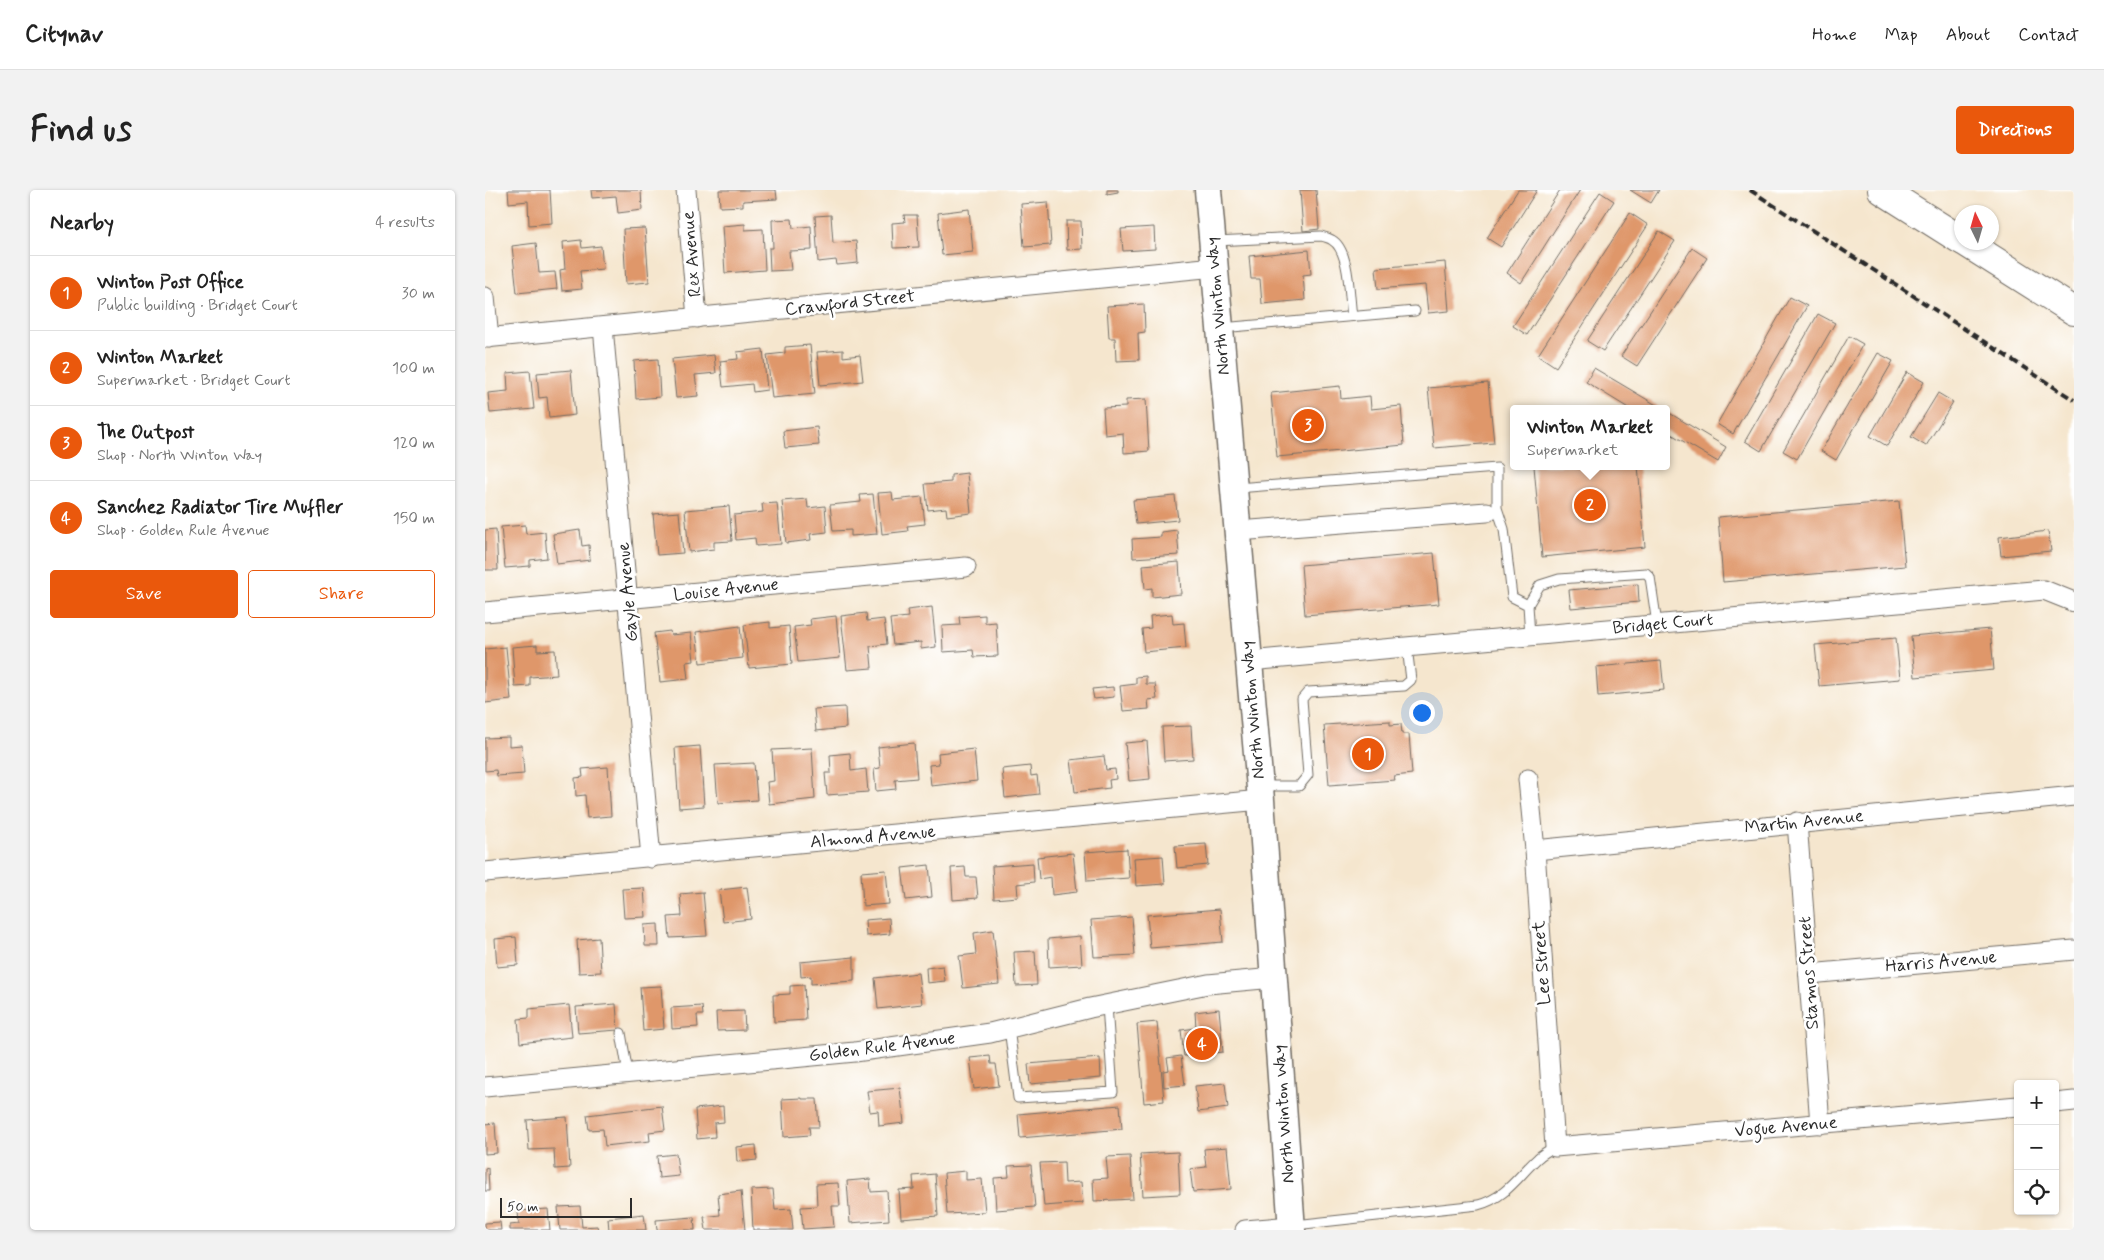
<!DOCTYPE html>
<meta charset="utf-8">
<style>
body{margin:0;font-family:Mynerve,sans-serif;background:#f2f2f2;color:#222}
.controls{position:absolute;right:15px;bottom:15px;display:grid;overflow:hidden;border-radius:5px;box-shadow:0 1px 4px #0004}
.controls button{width:45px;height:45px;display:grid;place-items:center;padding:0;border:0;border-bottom:1px solid #e0e0e0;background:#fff;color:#222;font:25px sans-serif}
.compass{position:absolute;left:1469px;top:15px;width:45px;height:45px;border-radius:50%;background:#fff;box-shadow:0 1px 4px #0004;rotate:355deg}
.scale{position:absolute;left:15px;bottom:12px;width:132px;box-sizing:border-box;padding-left:5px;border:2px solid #2b2b2b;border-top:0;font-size:14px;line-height:18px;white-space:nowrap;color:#2b2b2b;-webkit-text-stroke:4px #fff;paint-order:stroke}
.you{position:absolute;left:936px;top:522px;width:18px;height:18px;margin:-12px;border:4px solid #fff;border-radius:50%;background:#1a73e8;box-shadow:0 0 0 8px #1a73e833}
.badge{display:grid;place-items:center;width:32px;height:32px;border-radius:50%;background:#ea580c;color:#fff;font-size:16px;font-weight:700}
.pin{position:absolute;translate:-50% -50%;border:2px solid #fff;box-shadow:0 1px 5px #0006}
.popup{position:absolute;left:1025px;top:215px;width:160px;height:65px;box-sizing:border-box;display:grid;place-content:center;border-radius:5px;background:#fff;filter:drop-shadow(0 1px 4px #0005);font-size:16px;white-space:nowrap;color:#767676}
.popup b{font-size:19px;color:#222}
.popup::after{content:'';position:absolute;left:50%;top:100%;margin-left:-10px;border:10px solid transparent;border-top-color:#fff}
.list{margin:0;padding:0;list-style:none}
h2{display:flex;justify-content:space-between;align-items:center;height:65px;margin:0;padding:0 20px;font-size:21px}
h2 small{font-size:16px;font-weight:400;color:#767676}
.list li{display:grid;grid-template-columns:32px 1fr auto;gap:15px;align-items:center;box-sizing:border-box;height:75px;padding:0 20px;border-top:1px solid #e0e0e0}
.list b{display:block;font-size:19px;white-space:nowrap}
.list p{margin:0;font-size:16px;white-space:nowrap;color:#767676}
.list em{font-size:16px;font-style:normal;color:#767676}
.actions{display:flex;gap:10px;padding:15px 20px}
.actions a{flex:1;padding:11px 0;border:1px solid #ea580c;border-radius:5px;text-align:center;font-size:18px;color:#ea580c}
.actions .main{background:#ea580c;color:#fff}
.icon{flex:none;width:28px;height:28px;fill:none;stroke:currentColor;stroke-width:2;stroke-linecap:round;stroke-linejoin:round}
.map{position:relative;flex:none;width:1589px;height:1040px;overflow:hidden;border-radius:5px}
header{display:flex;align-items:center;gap:30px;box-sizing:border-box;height:70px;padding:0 25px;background:#fff;border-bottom:1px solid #e0e0e0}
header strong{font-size:24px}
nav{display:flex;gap:28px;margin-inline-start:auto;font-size:18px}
.intro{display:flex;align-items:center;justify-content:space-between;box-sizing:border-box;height:120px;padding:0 30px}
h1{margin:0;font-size:35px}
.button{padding:12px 22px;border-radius:5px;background:#ea580c;color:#fff;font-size:18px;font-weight:700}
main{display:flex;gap:30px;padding:0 30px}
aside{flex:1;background:#fff;border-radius:5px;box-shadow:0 1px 4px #0004}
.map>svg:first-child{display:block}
</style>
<header>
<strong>Citynav</strong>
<nav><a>Home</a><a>Map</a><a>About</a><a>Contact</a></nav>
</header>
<div class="intro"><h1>Find us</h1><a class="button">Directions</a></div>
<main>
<aside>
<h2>Nearby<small>4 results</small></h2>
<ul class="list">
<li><span class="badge">1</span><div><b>Winton Post Office</b><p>Public building · Bridget Court</p></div><em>30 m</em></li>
<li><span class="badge">2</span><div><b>Winton Market</b><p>Supermarket · Bridget Court</p></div><em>100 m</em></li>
<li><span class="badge">3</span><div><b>The Outpost</b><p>Shop · North Winton Way</p></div><em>120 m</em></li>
<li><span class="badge">4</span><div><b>Sanchez Radiator Tire Muffler</b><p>Shop · Golden Rule Avenue</p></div><em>150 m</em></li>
</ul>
<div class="actions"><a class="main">Save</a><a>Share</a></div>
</aside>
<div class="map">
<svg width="1589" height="1040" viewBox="0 0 1589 1040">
<rect width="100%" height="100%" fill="#fff"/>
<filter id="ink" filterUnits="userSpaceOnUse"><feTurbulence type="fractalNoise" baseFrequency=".02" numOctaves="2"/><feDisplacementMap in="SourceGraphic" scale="10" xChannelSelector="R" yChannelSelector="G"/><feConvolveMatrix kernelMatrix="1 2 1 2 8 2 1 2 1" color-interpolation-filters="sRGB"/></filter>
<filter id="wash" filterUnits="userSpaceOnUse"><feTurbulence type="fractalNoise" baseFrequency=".0096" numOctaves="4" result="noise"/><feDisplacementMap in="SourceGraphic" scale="20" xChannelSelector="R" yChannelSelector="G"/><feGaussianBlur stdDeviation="1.12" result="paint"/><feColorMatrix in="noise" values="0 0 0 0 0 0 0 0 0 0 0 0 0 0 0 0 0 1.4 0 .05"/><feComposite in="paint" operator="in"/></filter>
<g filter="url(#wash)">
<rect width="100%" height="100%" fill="#f5e6ce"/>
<g id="blocks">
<g fill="#df976b">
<polygon points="23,0 65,0 67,33 44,35 43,11 24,13"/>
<polygon points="106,0 156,0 157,20 133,23 131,6 107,8"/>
<polygon points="234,0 291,0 292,9 258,11 258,16 235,17"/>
<polygon points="622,0 633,0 633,2 622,4"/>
<polygon points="815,0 831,0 834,39 818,41"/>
<polygon points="1033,0 1052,0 1016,57 1002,48"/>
<polygon points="1075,0 1095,0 1036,93 1022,83"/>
<polygon points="1145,0 1174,0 1166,13"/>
<polygon points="1115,2 1129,11 1042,145 1028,136"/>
<polygon points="563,12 566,55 539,57 536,14"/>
<polygon points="484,19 488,62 457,65 453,23"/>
<polygon points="1145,23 1163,35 1071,177 1053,165"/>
<polygon points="346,25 348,53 371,51 373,73 352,75 351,70 333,72 330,26"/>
<polygon points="419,25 432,25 434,57 408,58 407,33 420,32"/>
<polygon points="307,29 308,38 326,36 327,60 304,61 306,80 285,81 284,58 288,58 287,30"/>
<polygon points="581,31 596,31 597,59 582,60"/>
<polygon points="260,34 260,40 278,39 280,80 240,83 237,36"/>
<polygon points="669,37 670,59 638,61 636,39"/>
<polygon points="160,38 164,92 141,94 138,39"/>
<polygon points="1174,41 1190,51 1118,161 1102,151"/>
<polygon points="96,50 97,58 116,56 118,79 95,81 97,99 77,101 75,80 80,79 78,52"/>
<polygon points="51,53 54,83 70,82 72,99 32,103 27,56"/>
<polygon points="1207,58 1222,68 1152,176 1136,166"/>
<polygon points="824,60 826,84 818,85 820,110 777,114 775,89 766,89 764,66"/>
<polygon points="960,72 964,121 943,123 940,95 893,99 891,78"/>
<polygon points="1305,107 1322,116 1248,244 1232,234"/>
<polygon points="659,114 660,142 653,143 654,170 631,171 630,148 624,148 622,116"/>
<polygon points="1333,124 1350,133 1276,261 1260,251"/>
<polygon points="1364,146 1378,154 1312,269 1298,261"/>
<polygon points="325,155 330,204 287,208 282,165 300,163 300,157"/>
<polygon points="278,159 282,200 268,202 267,194 238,197 235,171 253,169 252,162"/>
<polygon points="358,160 358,167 375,165 378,191 335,195 332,162"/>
<polygon points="1393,163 1408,171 1351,270 1336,261"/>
<polygon points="229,165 231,183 210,185 213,206 191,208 187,169"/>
<polygon points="173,169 175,207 151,209 149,171"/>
<polygon points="1109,178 1178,219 1145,219 1101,192"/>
<polygon points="86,180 90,225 64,228 62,207 54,208 52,183"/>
<polygon points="45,181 49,219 5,223 3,203 23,201 22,183"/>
<polygon points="1422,182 1439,192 1402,256 1385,246"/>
<polygon points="1003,193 1009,253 949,258 943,198"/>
<polygon points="855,196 856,209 885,206 886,219 916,216 919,255 792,267 786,203"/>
<polygon points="1453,203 1468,212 1441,256 1426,247"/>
<polygon points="661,209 664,261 639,263 638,243 620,245 618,218 641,217 641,210"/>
<polygon points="1181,221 1241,257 1233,272 1181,241"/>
<polygon points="332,237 334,255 300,258 298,241"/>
<polygon points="1049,276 1153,276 1160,357 1057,367"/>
<polygon points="482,283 486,323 462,326 461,318 443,320 440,294 466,292 466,285"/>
<polygon points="407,302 408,310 437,307 440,334 422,336 423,341 397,344 393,303"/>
<polygon points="388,304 392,344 366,346 366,340 348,341 345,315 376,312 375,305"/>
<polygon points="690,306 693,330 651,334 648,310"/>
<polygon points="322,309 323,318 340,316 342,342 325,344 326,350 301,353 297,311"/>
<polygon points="1414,311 1420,376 1238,392 1233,327"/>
<polygon points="292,313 296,354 271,356 270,348 251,350 249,325 278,322 277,314"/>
<polygon points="244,316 247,351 229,352 229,359 204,362 200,320"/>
<polygon points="194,322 198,363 172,365 168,324"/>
<polygon points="40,335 41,344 60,342 62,368 45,370 45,376 20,378 16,337"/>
<polygon points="11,339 13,380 0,380 0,340"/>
<polygon points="95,340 97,356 104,355 105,370 72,374 68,344"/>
<polygon points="692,340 694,365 648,368 647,349 676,347 676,342"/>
<polygon points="1563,341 1566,361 1516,366 1514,347"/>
<polygon points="949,363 954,414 820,425 816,375"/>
<polygon points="694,372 696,404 667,407 667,398 660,399 658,375"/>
<polygon points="1153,394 1154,412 1086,418 1084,400"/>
<polygon points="447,417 451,457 436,459 436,452 408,455 405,429 423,427 422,420"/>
<polygon points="381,423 382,431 399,429 402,454 385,456 387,478 362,480 356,426"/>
<polygon points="687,424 688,434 699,433 701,458 659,462 657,439 666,438 665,426"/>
<polygon points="500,425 500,433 511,432 513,466 489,467 488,460 458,462 457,436 475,435 474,427"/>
<polygon points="351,426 355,468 313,472 309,437 326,435 325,429"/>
<polygon points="285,432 285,438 304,436 307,474 264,478 259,435"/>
<polygon points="255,436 258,468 215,473 211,442"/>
<polygon points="1505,439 1509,480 1430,487 1426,446"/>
<polygon points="185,441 186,445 206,443 209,471 201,472 203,489 175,492 169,443"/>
<polygon points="1411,448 1415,489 1334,496 1330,455"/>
<polygon points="52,455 52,461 70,460 72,485 45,487 45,496 30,497 27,457"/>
<polygon points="21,457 26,510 0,513 0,459"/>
<polygon points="1176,471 1179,500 1113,506 1111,477"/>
<polygon points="661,486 661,494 670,494 672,509 663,510 664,519 638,521 635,496 651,494 651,487"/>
<polygon points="628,497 629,507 609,509 607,499"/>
<polygon points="360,517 361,538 331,541 329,519"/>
<polygon points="905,531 905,535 916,534 917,544 924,544 927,584 909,586 910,590 844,595 839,535"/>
<polygon points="706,536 708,569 679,571 677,537"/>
<polygon points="24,547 24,556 37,555 39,584 12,586 11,580 0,581 0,548"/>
<polygon points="662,551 665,589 644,591 640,553"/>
<polygon points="429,553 432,588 410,590 411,599 391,601 389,579 395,578 393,557"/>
<polygon points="215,556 219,616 194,618 190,558"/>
<polygon points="327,558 330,609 284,614 282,592 289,591 287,560"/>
<polygon points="489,559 492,591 446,596 444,575 454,574 453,563"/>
<polygon points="365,563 366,581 381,579 383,602 342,605 340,583 346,583 345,565"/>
<polygon points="619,566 621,580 630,579 631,589 624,590 625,598 590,602 586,570"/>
<polygon points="269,573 272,610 233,613 230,575"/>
<polygon points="545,576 546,586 552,585 554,604 520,608 517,579"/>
<polygon points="123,577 126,626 102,628 100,605 91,606 90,588 98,587 97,579"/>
<polygon points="721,654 723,675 692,678 690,656"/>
<polygon points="642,659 644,688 602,691 600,662"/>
<polygon points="588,663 592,702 567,705 566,687 554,689 552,667"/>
<polygon points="678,666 680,694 651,696 649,668"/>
<polygon points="548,673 549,692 532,694 533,707 509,709 507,676"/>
<polygon points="444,675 447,707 421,710 417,678"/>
<polygon points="480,677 481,687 491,687 493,708 468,710 466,678"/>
<polygon points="401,680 404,714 378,716 376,682"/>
<polygon points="262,697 266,729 238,732 234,700"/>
<polygon points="159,698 161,727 139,728 137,699"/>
<polygon points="218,702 222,746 185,748 183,727 197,726 195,704"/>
<polygon points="735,719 738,752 665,758 662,725"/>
<polygon points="647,727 650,765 609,767 606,730"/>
<polygon points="404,728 405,744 381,746 380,730"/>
<polygon points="173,734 174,756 160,756 159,735"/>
<polygon points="508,740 514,794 478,798 474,766 491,764 489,743"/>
<polygon points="595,746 597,775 564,777 563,749"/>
<polygon points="31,747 33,775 12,777 10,749"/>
<polygon points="114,748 116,782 94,783 92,750"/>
<polygon points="550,761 552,795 531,796 529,762"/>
<polygon points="369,767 369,791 326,794 326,786 316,787 315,772"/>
<polygon points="458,776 460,791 442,793 441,778"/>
<polygon points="433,783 437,814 393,819 390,788"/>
<polygon points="319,795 321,830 289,832 288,805 305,804 305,796"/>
<polygon points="176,796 179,839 158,841 155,797"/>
<polygon points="131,814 133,840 93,843 91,817"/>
<polygon points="84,815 87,847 35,853 33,829 44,828 44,819"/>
<polygon points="217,816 218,825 212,825 213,837 187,839 186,818"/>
<polygon points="734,819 738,862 699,866 696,840 711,838 710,822"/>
<polygon points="259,821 260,840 232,841 231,822"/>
<polygon points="672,832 679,911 659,913 652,834"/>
<polygon points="505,866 506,874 511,874 514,896 489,899 485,868"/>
<polygon points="696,866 700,895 679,897 678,881 684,880 682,868"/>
<polygon points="615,868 616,888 545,894 543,874"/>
<polygon points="740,893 743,918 713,922 710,896"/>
<polygon points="415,898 419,933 394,936 393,921 385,922 382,901"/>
<polygon points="317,908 317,909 332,909 334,937 324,937 325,945 299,947 297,909"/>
<polygon points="635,915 637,939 535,948 533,924"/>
<polygon points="177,916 180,940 164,942 165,951 120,956 118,939 104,940 102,925"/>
<polygon points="238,916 239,932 229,933 230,947 212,949 210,919"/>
<polygon points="82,927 85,978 70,979 69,959 44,960 42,930"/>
<polygon points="10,933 12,963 0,964 0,934"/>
<polygon points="271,955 272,970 252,972 251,957"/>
<polygon points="742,957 746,999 708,1002 705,979 721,977 719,959"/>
<polygon points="693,962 695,1004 658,1006 655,964"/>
<polygon points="191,964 194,986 174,988 172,966"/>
<polygon points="645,966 648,1009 609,1011 608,989 623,988 621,967"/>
<polygon points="579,972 580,993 596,992 598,1013 559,1016 555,973"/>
<polygon points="546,975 550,1017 511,1020 509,988 524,987 523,976"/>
<polygon points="3,978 4,1001 0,1001 0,979"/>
<polygon points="481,981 481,990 497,989 500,1022 462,1024 459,983"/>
<polygon points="450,984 453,1026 416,1029 414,1000 429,999 428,986"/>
<polygon points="385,989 386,1002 402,1001 404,1030 365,1033 362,991"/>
<polygon points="353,993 355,1016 347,1016 349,1037 318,1039 316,1017 332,1016 331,994"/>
<polygon points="288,999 290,1020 306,1019 308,1040 268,1040 266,1000"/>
<polygon points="256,1001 260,1040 221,1040 219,1027 235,1025 233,1004"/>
<polygon points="95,1016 97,1037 112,1036 113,1040 75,1040 73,1017"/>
<polygon points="63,1019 65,1040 25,1040 25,1035 34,1034 33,1021"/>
<polygon points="159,1024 161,1040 124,1040 123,1028"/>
<polygon points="209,1027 210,1040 172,1040 171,1030"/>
<polygon points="15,1032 16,1040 0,1040 0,1033"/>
</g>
</g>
</g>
<g filter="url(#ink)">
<use href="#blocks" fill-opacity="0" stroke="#726c64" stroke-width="1"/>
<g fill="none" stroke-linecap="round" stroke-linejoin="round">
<defs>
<g id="service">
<path d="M 730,51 L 836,46 C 840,47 844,48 847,50 C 865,60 864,107 867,126"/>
<polyline points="736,138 930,121"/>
<polyline points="752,298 1012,278 1012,318 1019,339 1027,407 1043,415 1045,446"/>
<polyline points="1043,415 1055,395 1074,389 1161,383 1165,387 1172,434"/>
<polyline points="778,596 814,596 823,585 817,509 823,502 919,496 926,490 922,457"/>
<polyline points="524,838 533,908 628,902 622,815"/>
<polyline points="136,843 143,883"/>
<path d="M 810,1035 L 993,1015 C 1021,1008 1033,986 1053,968 C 1058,963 1064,960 1070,957"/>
</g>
<g id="minor">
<polyline points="201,0 212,128"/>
<polyline points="0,107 4,148"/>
<polyline points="118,137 166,668"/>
<polyline points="0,148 730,77"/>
<polyline points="753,341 1002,322"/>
<polyline points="0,422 481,377"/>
<polyline points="764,471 1559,400 1589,412"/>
<polyline points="1043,589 1050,660 1070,957 1533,916"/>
<polyline points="1312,632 1335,934"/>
<polyline points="1050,660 1589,606"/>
<polyline points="0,682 776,610"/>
<polyline points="1324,784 1589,760"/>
<polyline points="0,897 370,862 505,843 605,818 723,794 789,788"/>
<polyline points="1570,913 1589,911"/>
<polyline points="760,1040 807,1036"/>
</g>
<polyline id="secondary" points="723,0 776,610 807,1040"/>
<g id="primary">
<polyline points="1397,0 1476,50"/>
<polyline points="1480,52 1589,121"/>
</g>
</defs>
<use href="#service" stroke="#726c64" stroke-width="11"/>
<use href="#minor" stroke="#726c64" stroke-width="21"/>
<use href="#secondary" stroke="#726c64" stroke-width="29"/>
<use href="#primary" stroke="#726c64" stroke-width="30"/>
<use href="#service" stroke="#fff" stroke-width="9"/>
<use href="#minor" stroke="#fff" stroke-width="19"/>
<use href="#secondary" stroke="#fff" stroke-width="26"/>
<use href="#primary" stroke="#fff" stroke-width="28"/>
<polyline stroke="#2b2b2b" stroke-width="4" stroke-dasharray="8 4" stroke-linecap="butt" points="1265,0 1589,210"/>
</g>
</g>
<g text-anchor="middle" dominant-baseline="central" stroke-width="5" stroke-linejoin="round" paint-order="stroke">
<g font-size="18" fill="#2b2b2b" stroke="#fff">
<text transform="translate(207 64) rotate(-95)">Rex Avenue</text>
<text transform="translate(365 113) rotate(-6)">Crawford Street</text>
<text transform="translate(733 116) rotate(-95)">North Winton Way</text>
<text transform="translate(241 400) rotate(-6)">Louise Avenue</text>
<text transform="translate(143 402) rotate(-95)">Gayle Avenue</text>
<text transform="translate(1178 434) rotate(-5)">Bridget Court</text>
<text transform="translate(768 520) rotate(-95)">North Winton Way</text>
<text transform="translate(1319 632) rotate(-6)">Martin Avenue</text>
<text transform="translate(388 647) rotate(-5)">Almond Avenue</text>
<text transform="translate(1456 772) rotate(-5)">Harris Avenue</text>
<text transform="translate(1057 773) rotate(-94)">Lee Street</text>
<text transform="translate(1324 783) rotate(-94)">Stamos Street</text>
<text transform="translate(397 857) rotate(-7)">Golden Rule Avenue</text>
<text transform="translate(799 924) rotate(-94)">North Winton Way</text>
<text transform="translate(1301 937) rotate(-5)">Vogue Avenue</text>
</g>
</g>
</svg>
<div class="controls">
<button>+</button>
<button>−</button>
<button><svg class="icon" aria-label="locate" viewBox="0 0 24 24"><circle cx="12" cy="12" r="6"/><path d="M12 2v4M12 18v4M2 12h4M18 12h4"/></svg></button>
</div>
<svg class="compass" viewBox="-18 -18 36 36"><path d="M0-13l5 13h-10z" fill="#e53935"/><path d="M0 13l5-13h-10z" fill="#767676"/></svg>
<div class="scale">50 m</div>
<div class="you"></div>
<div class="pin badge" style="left:883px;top:564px">1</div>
<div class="pin badge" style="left:1105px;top:315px">2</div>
<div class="popup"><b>Winton Market</b>Supermarket</div>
<div class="pin badge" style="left:823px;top:235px">3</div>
<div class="pin badge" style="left:717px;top:854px">4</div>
</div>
</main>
